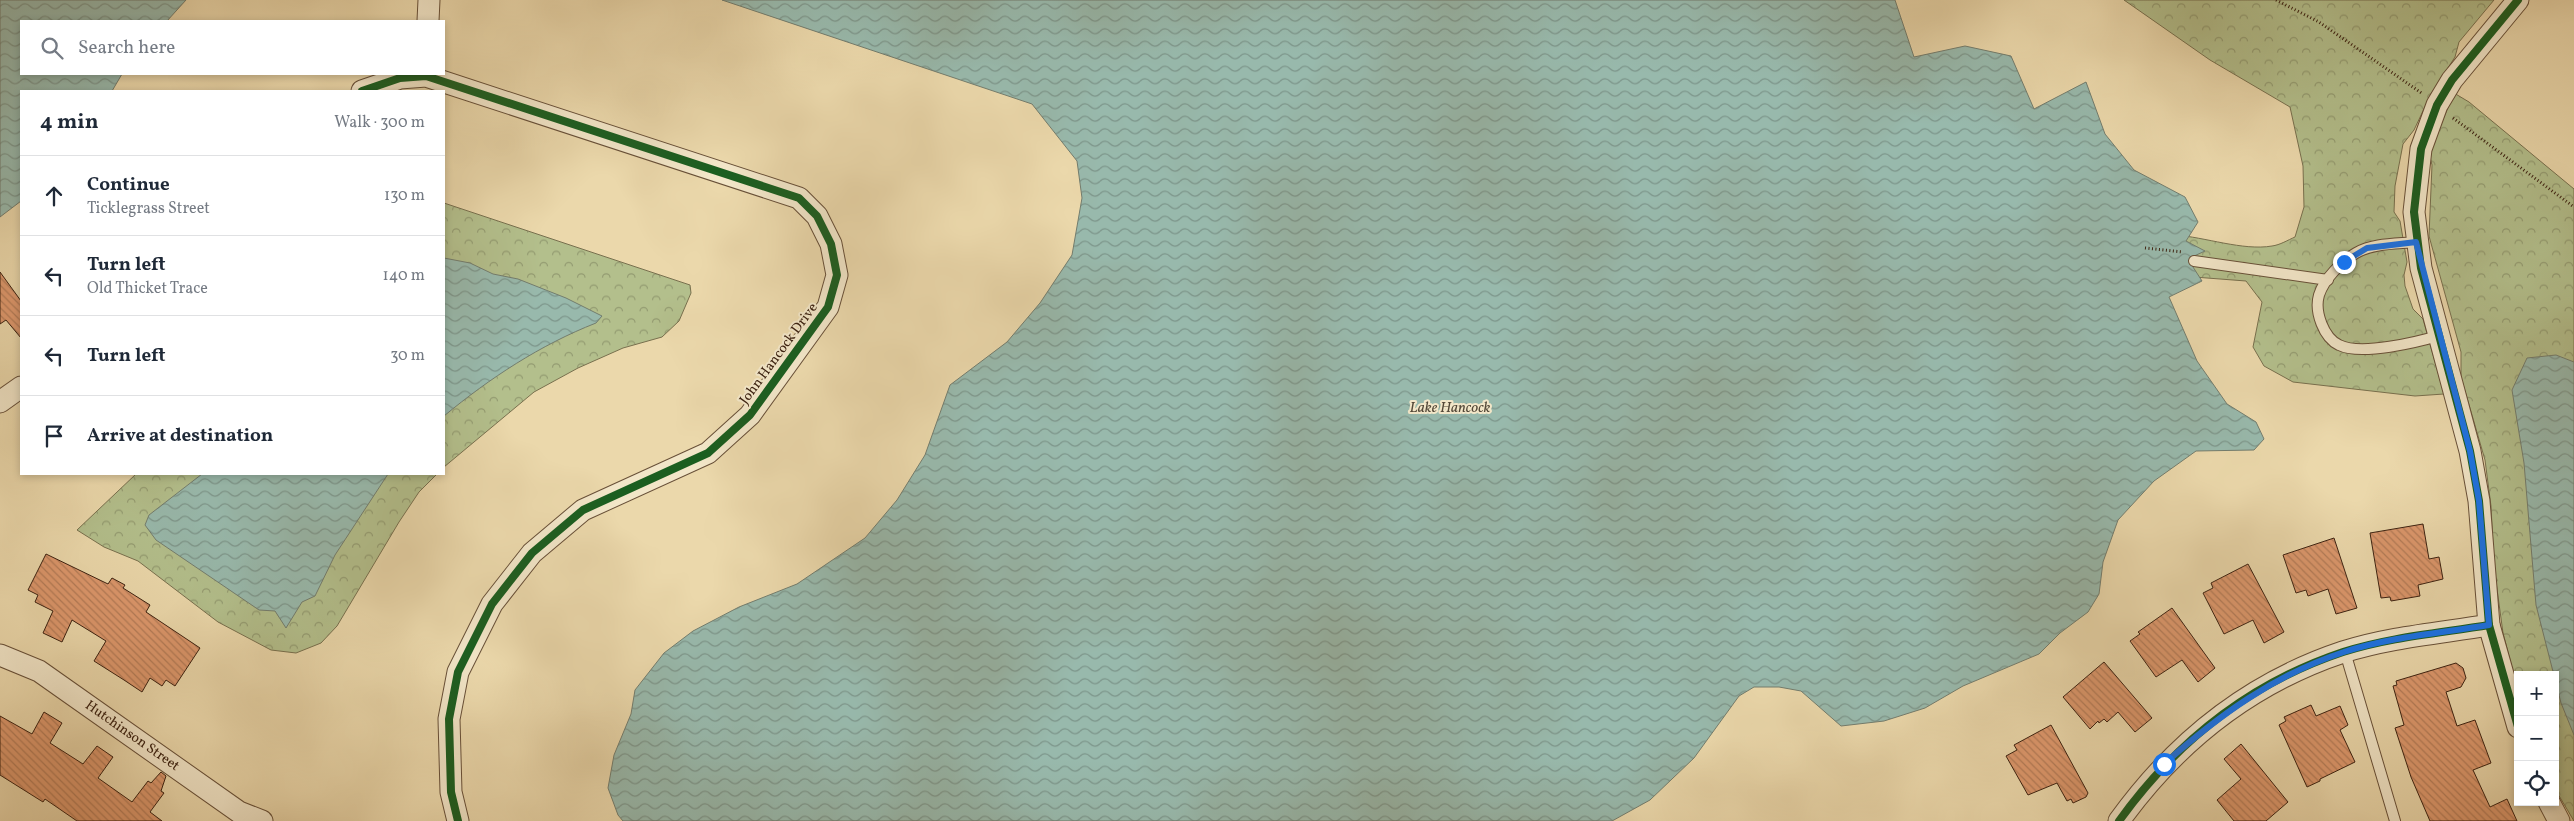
<!DOCTYPE html>
<meta charset="utf-8">
<style>
body{margin:0;font-family:Vollkorn,serif;background:#f6f6f7;color:#1f2937}
.controls{position:absolute;right:15px;bottom:15px;display:grid;overflow:hidden;border-radius:0px;box-shadow:0 2px 8px #0003}
.controls button{width:45px;height:45px;display:grid;place-items:center;padding:0;border:0;border-bottom:1px solid #e0e1e3;background:#fff;color:#1f2937;font:25px sans-serif}
.stop{position:absolute;width:15px;height:15px;margin:-11px;border:4px solid #1a73e8;border-radius:50%;background:#fff}
.stop.end{background:#1a73e8;border-color:#fff;box-shadow:0 1px 5px #0008}
.list{margin:0;padding:0;list-style:none}
h2{display:flex;justify-content:space-between;align-items:center;height:65px;margin:0;padding:0 20px;font-size:21px}
h2 small{font-size:16px;font-weight:400;color:#747a83}
.list li{display:grid;grid-template-columns:32px 1fr auto;gap:15px;align-items:center;box-sizing:border-box;height:80px;padding:0 20px;border-top:1px solid #e0e1e3}
.list b{display:block;font-size:19px;white-space:nowrap}
.list p{margin:0;font-size:16px;white-space:nowrap;color:#747a83}
.list em{font-size:16px;font-style:normal;color:#747a83}
.icon{flex:none;width:28px;height:28px;fill:none;stroke:currentColor;stroke-width:2;stroke-linecap:round;stroke-linejoin:round}
.map{position:relative;flex:none;width:2574px;height:821px;overflow:hidden}
.search{position:absolute;background:#fff;box-shadow:0 2px 8px #0003;left:20px;top:20px;width:425px;height:55px;display:flex;align-items:center;gap:12px;box-sizing:border-box;padding:0 18px;border-radius:0px;color:#747a83;font-size:19px}
.panel{position:absolute;background:#fff;box-shadow:0 2px 8px #0003;left:20px;top:90px;width:425px;height:385px;border-radius:0px}
.map>svg:first-child{display:block}
</style>
<div class="map">
<svg width="2574" height="821" viewBox="0 0 2574 821">
<defs>
<pattern id="forest-crowns" width="20" height="18" patternUnits="userSpaceOnUse" patternTransform="scale(1.25)"><rect width="20" height="18" fill="#b3bf8c"/><path d="M2 6a3 3 0 1 1 6 0M12 15a3 3 0 1 1 6 0" fill="none" stroke="#939b71"/></pattern>
<pattern id="water-waves" width="16" height="10" patternUnits="userSpaceOnUse" patternTransform="scale(1.25)"><rect width="16" height="10" fill="#98b9ac"/><path d="M0 5q4-4 8 0t8 0" fill="none" stroke="#7d968b"/></pattern>
<pattern id="building-back-hatch" width="6" height="6" patternUnits="userSpaceOnUse" patternTransform="scale(1.25)"><rect width="6" height="6" fill="#dd986d"/><path d="M-1 5l2 2M0 0l6 6M5-1l2 2" fill="none" stroke="#b47c58"/></pattern>
</defs>
<rect width="100%" height="100%" fill="#ebd8ab"/>
<filter id="stains"><feTurbulence type="fractalNoise" baseFrequency=".004" numOctaves="4"/><feColorMatrix values="0 0 0 0 .2 0 0 0 0 .09 0 0 0 0 .02 0 0 0 .5 -.17"/></filter>
<radialGradient id="worn" r=".72"><stop offset=".6" stop-color="#630" stop-opacity="0"/><stop offset="1" stop-color="#630" stop-opacity=".3"/></radialGradient>
<g fill="url(#forest-crowns)" stroke="#78704e">
<path d="M 2124,0 L 2494,0 L 2459,42 L 2455,57 L 2431,94 L 2414,130 L 2403,144 L 2395,186 L 2394,212 L 2400,221 L 2407,262 L 2404,275 L 2405,286 L 2413,309 L 2423,319 L 2444,394 L 2415,396 L 2293,382 L 2264,366 L 2253,347 L 2262,302 L 2246,281 L 2181,276 L 2175,235 C 2205,237 2243,251 2272,246 C 2280,245 2288,240 2295,237 L 2304,207 L 2303,166 L 2290,107 L 2210,60 Z"/>
<polygon points="2454,93 2469,102 2574,189 2574,821 2555,789 2555,675 2518,675 2518,691 2503,633 2494,567 2491,506 2485,460 2461,377 2461,352 2429,236 2432,165 2429,153"/>
<polygon points="444,203 690,285 691,293 679,321 662,337 623,348 578,368 534,392 444,467"/>
<polygon points="136,474 437,474 419,492 399,522 337,626 321,643 296,653 271,650 218,622 138,561 104,547 77,530"/>
</g>
<g fill="url(#water-waves)" stroke="#737d6e">
<polygon points="0,0 186,0 167,21 21,21 21,74 122,74 112,91 21,91 21,201 0,217"/>
<polygon points="722,0 1895,0 1914,57 1965,46 2011,56 2034,109 2086,82 2105,134 2134,170 2185,197 2198,222 2186,241 2205,251 2192,257 2193,267 2202,281 2169,297 2197,361 2227,404 2256,422 2264,439 2254,450 2196,451 2154,481 2118,520 2103,562 2099,594 2088,612 2060,633 2039,654 1963,686 1925,708 1884,721 1841,726 1801,691 1779,687 1754,687 1739,696 1694,758 1650,800 1612,821 623,821 618,815 608,788 614,755 631,714 635,690 664,653 693,631 739,607 797,584 865,538 897,500 925,455 950,385 1007,342 1040,303 1072,255 1082,198 1077,161 1032,104"/>
<path d="M 444,258 L 470,263 L 493,274 L 518,279 L 566,298 L 602,316 L 596,323 C 540,345 490,378 444,416 Z"/>
<polygon points="2556,355 2574,362 2574,735 2561,703 2536,605 2524,463 2512,390 2527,358"/>
<polygon points="202,474 388,474 335,555 315,596 302,602 286,628 275,611 259,610 156,540 145,525 149,515"/>
</g>
<g fill="url(#building-back-hatch)" stroke="#3c2211">
<polygon points="0,272 21,301 21,338 6,320 0,324"/>
<polygon points="2423,524 2429,559 2439,557 2443,579 2418,585 2420,596 2391,601 2390,597 2381,598 2370,533"/>
<polygon points="2334,538 2357,608 2336,614 2328,589 2308,596 2306,590 2296,593 2283,555"/>
<polygon points="46,554 108,584 112,578 125,585 123,588 150,605 146,612 200,648 175,686 166,680 162,686 150,678 142,692 124,680 94,661 106,641 72,620 62,642 43,633 53,611 35,602 38,595 28,590"/>
<polygon points="2248,564 2284,632 2264,643 2253,620 2224,634 2203,593 2213,588 2211,583"/>
<polygon points="2172,608 2215,668 2198,682 2182,660 2156,677 2130,641 2140,634 2138,632"/>
<polygon points="2104,662 2152,718 2135,732 2118,712 2107,722 2104,719 2099,723 2098,721 2090,729 2063,697"/>
<polygon points="2456,663 2463,668 2466,678 2461,687 2446,692 2457,726 2475,720 2491,763 2473,770 2490,807 2507,799 2517,821 2430,821 2411,777 2395,728 2404,725 2393,686 2397,685 2396,681"/>
<polygon points="2311,705 2316,716 2340,706 2348,725 2340,730 2355,762 2320,779 2320,781 2307,787 2279,725 2286,721 2284,717"/>
<polygon points="44,712 62,723 50,743 83,764 97,746 113,757 98,778 132,802 148,781 151,783 161,772 166,776 161,791 164,793 150,812 162,821 77,821 45,799 43,802 0,775 0,716 32,734"/>
<polygon points="2051,725 2088,793 2086,797 2073,803 2071,799 2067,801 2057,783 2028,795 2006,756 2017,750 2014,745"/>
<polygon points="2241,744 2288,802 2266,821 2234,821 2217,800 2241,779 2224,759"/>
</g>
<g fill="none" stroke-linecap="round" stroke-linejoin="round">
<defs>
<g id="lane">
<path d="M 2416,242 C 2397,244 2373,243 2356,253 C 2342,261 2324,279 2319,295 C 2314,312 2324,338 2339,345 C 2361,356 2418,342 2441,335"/>
<polyline points="2194,261 2328,280"/>
<polyline points="2345,652 2395,821"/>
</g>
<g id="street">
<polyline points="428,21 429,0"/>
<polyline points="362,91 400,78 426,76 799,198 817,216 831,244 837,275 828,307 750,415 708,453 583,510 532,553 492,604 458,672 449,719 451,792 458,821"/>
<polyline points="0,402 21,387"/>
<polyline points="0,655 39,671 239,812 262,821"/>
<polyline points="2518,727 2489,625 2479,501 2470,451 2421,268 2414,212 2421,149 2437,105 2452,80 2518,0"/>
<polyline points="2549,802 2559,821"/>
<path d="M 2119,821 C 2176,742 2250,683 2343,652 C 2390,637 2441,633 2489,625"/>
</g>
</defs>
<use href="#lane" stroke="#685038" stroke-width="12"/>
<use href="#street" stroke="#685038" stroke-width="23"/>
<g stroke="#3c2211" stroke-width="3" stroke-dasharray="1 2.5" stroke-linecap="butt">
<polyline points="2276,0 2319,22 2423,94"/>
<polyline points="2453,118 2574,207"/>
<polyline points="2145,248 2183,252"/>
</g>
<use href="#lane" stroke="#f2e6c8" stroke-width="10"/>
<use href="#street" stroke="#f2e6c8" stroke-width="21"/>
<defs>
<g id="cycleway">
<polyline points="362,91 400,78 426,76 799,198 817,216 831,244 837,275 828,307 750,415 708,453 583,510 532,553 492,604 458,672 449,719 451,792 458,821"/>
<polyline points="2518,727 2489,625 2479,501 2470,451 2421,268 2414,212 2421,149 2437,105 2452,80 2518,0"/>
<path d="M 2119,821 C 2176,742 2250,683 2343,652 C 2390,637 2441,633 2489,625"/>
</g>
</defs>
<use href="#cycleway" stroke="#f2e6c8" stroke-width="11"/>
<use href="#cycleway" stroke="#1b5e20" stroke-width="8"/>
</g>
<g fill="none" stroke-linecap="round" stroke-linejoin="round">
<path stroke="#1a73e8" stroke-width="6" d="M 2164,764 C 2218,716 2274,675 2344,652 C 2390,637 2441,633 2489,625 L 2479,501 L 2470,451 L 2416,242 L 2367,248 L 2344,262"/>
</g>
<g text-anchor="middle" dominant-baseline="central" stroke-width="4" stroke-linejoin="round" paint-order="stroke">
<g font-size="14" fill="#3c2211" stroke="#f2e6c8">
<text transform="translate(779 354) rotate(-54)">John Hancock Drive</text>
<text transform="translate(132 736) rotate(35)">Hutchinson Street</text>
</g>
<g font-size="15" font-style="italic" fill="#534838" stroke="#f2e6c8">
<text x="1450" y="408">Lake Hancock</text>
</g>
</g>
<rect width="100%" height="100%" filter="url(#stains)"/>
<rect width="100%" height="100%" fill="url(#worn)"/>
</svg>
<div class="controls">
<button>+</button>
<button>−</button>
<button><svg class="icon" aria-label="locate" viewBox="0 0 24 24"><circle cx="12" cy="12" r="6"/><path d="M12 2v4M12 18v4M2 12h4M18 12h4"/></svg></button>
</div>
<div class="stop" style="left:2164px;top:764px"></div>
<div class="stop end" style="left:2344px;top:262px"></div>
<div class="search"><svg class="icon" aria-label="search" viewBox="0 0 24 24"><circle cx="10" cy="10" r="6"/><path d="M15 15l6 6"/></svg>Search here</div>
<section class="panel">
<h2>4 min<small>Walk · 300 m</small></h2>
<ul class="list">
<li><svg class="icon" aria-label="ahead" viewBox="0 0 24 24"><path d="M12 20V5M6 11l6-6 6 6"/></svg><div><b>Continue</b><p>Ticklegrass Street</p></div><em>130 m</em></li>
<li><svg class="icon" aria-label="left" viewBox="0 0 24 24"><path d="M17 20v-9H6M10 6l-5 5 5 5"/></svg><div><b>Turn left</b><p>Old Thicket Trace</p></div><em>140 m</em></li>
<li><svg class="icon" aria-label="left" viewBox="0 0 24 24"><path d="M17 20v-9H6M10 6l-5 5 5 5"/></svg><div><b>Turn left</b></div><em>30 m</em></li>
<li><svg class="icon" aria-label="arrive" viewBox="0 0 24 24"><path d="M6 21V4h12l-3 4 3 4H6"/></svg><div><b>Arrive at destination</b></div></li>
</ul>
</section>
</div>
